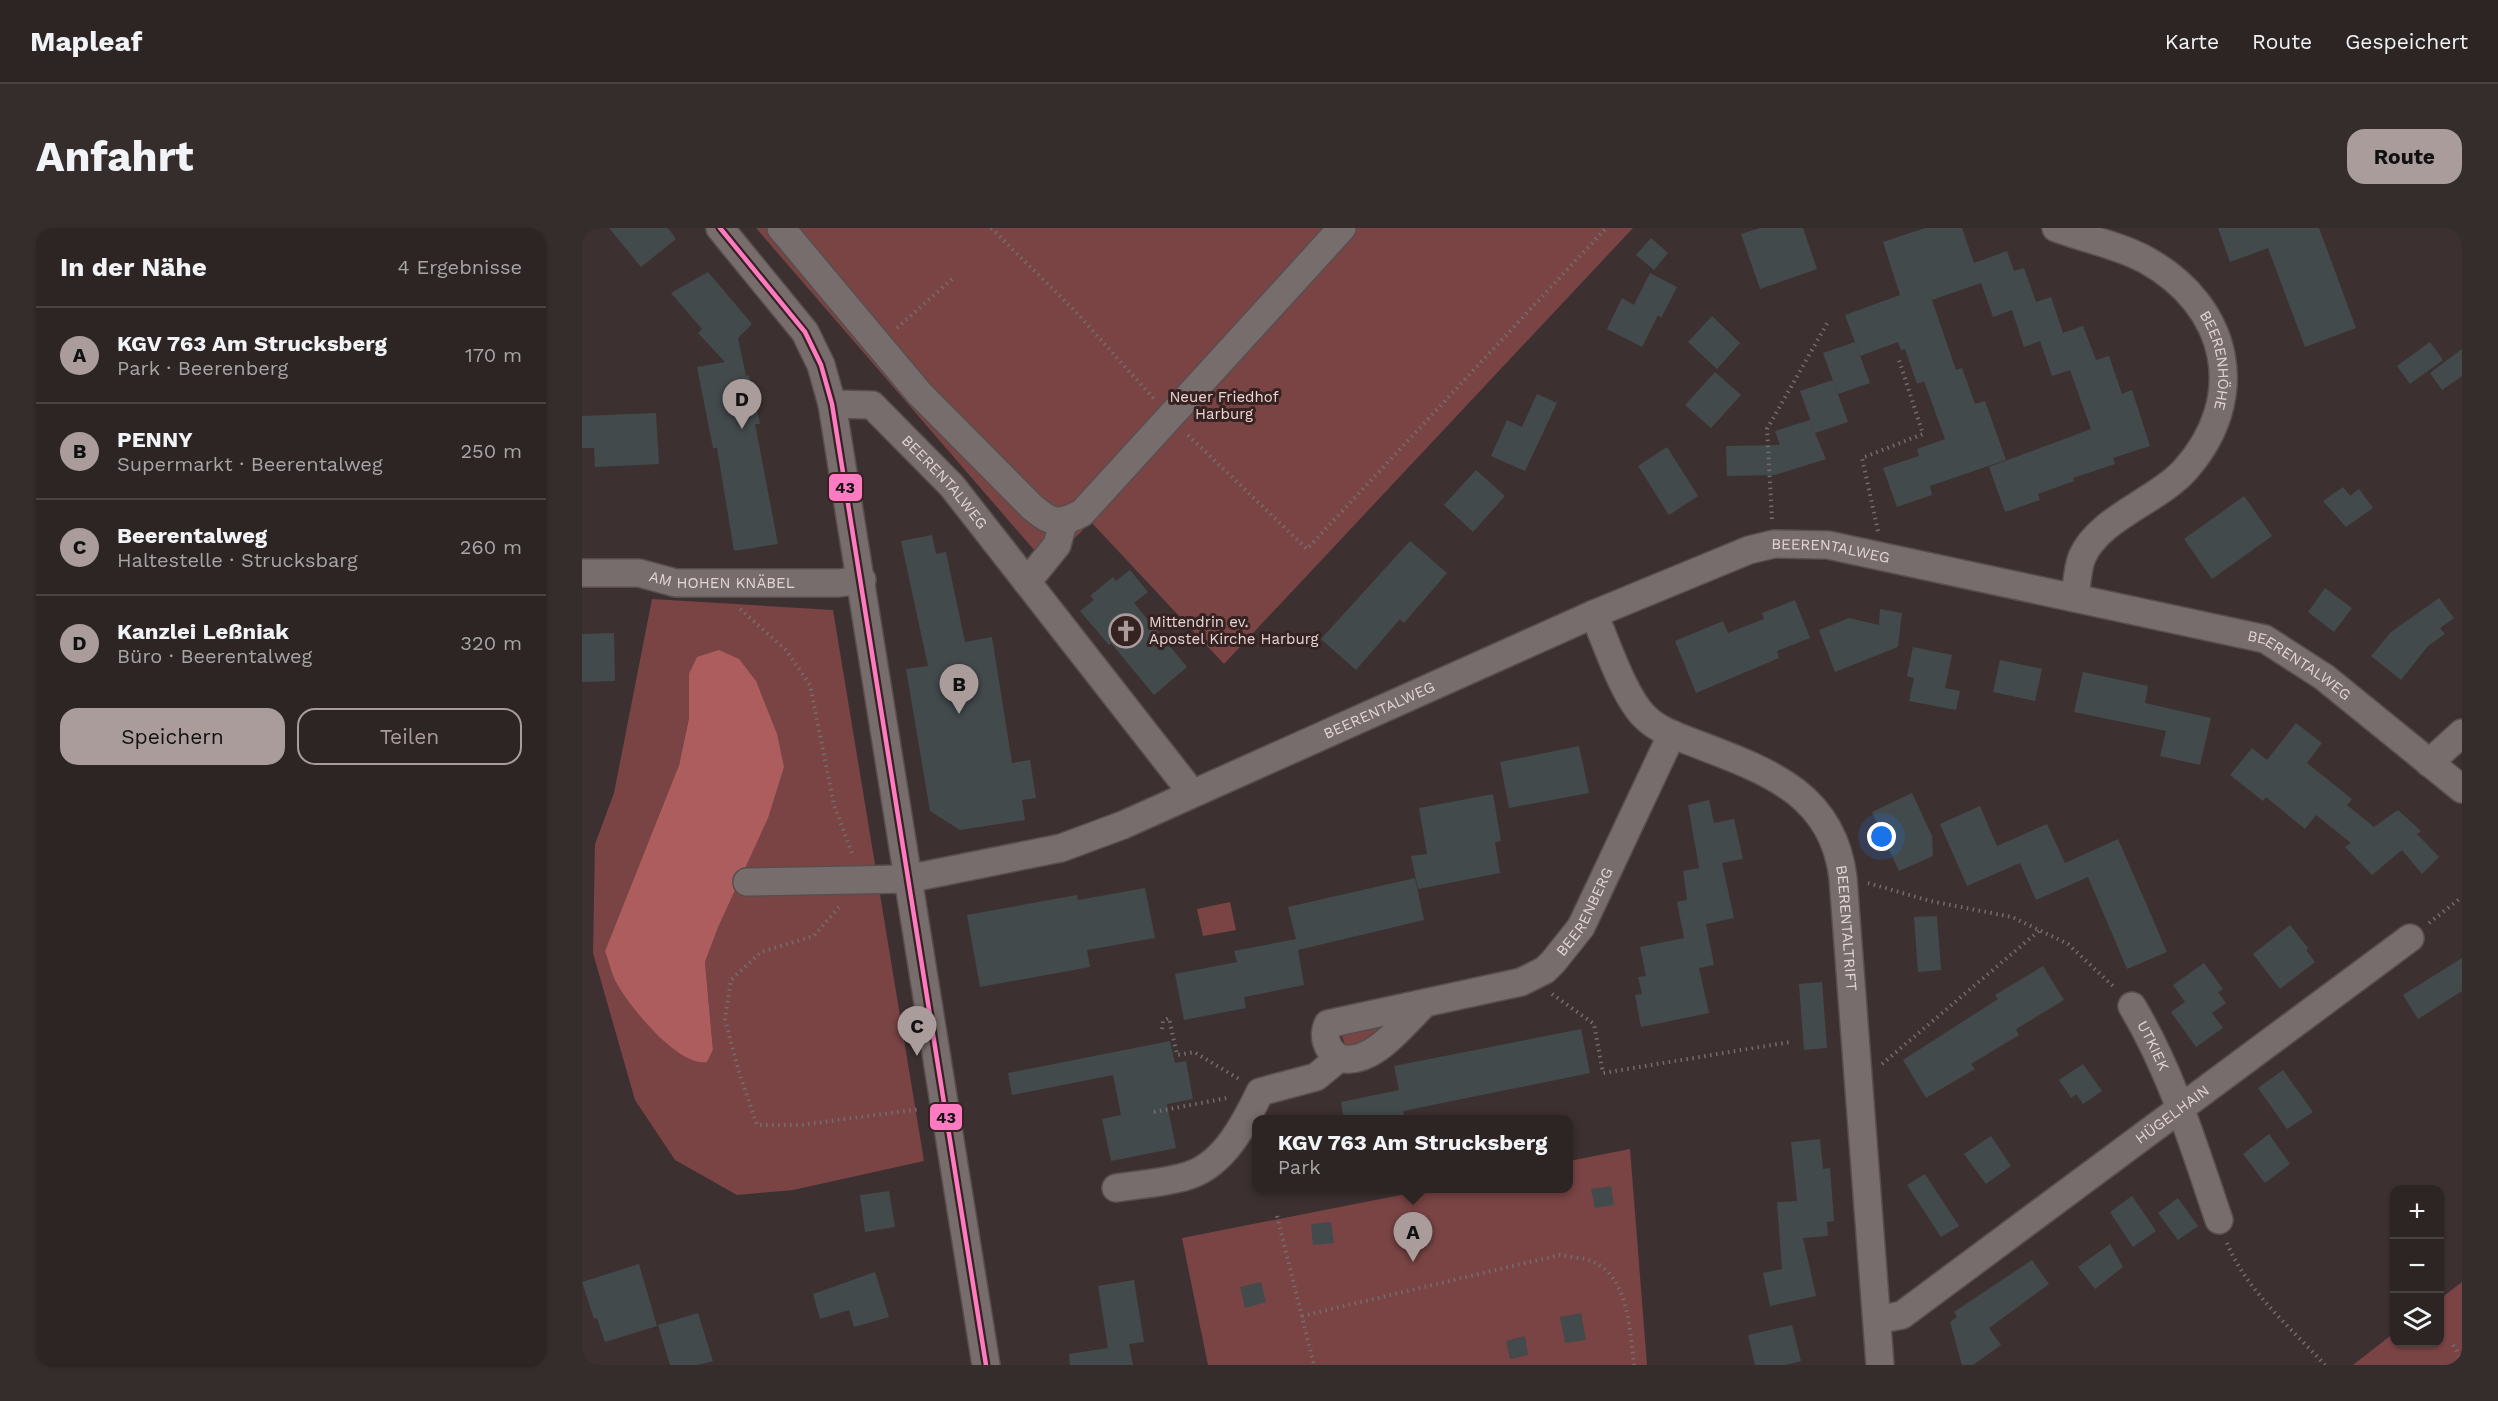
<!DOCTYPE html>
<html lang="de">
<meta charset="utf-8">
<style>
body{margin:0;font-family:"Work Sans",sans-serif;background:#352d2c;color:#f1f3f6}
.controls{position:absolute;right:18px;bottom:18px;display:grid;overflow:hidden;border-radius:12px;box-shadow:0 2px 4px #0004}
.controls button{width:54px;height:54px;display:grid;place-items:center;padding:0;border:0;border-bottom:2px solid #484241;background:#2d2524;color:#f1f3f6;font:30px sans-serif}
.you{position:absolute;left:1300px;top:609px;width:21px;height:21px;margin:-15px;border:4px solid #fff;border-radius:50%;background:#1a73e8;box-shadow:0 0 0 9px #1a73e833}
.badge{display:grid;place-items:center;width:39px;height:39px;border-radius:50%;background:#a99c9b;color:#111;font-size:20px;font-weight:700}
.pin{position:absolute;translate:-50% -50px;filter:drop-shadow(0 2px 3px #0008)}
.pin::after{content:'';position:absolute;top:32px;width:21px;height:18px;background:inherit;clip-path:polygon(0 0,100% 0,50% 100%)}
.popup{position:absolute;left:670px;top:887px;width:321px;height:78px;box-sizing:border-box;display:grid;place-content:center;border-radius:12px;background:#2d2524;filter:drop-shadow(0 2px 4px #0005);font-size:20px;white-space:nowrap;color:#a7a5a6}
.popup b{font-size:22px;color:#f1f3f6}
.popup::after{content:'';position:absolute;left:50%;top:100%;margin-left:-12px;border:12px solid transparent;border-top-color:#2d2524}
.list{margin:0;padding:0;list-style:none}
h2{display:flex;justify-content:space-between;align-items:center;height:78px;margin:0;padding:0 24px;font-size:26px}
h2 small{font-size:20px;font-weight:400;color:#a7a5a6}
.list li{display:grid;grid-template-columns:39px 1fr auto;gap:18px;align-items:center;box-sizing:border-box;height:96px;padding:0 24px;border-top:2px solid #484241}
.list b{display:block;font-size:22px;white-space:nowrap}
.list p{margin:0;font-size:20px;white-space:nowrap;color:#a7a5a6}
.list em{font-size:20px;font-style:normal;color:#a7a5a6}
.actions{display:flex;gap:12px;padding:18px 24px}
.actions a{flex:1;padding:14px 0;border:2px solid #a99c9b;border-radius:18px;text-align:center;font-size:21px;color:#a99c9b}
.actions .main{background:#a99c9b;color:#111}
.icon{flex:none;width:33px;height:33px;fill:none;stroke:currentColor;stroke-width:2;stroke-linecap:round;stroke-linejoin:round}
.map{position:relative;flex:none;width:1880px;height:1137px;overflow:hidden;border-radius:18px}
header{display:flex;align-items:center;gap:36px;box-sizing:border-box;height:84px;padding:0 30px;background:#2d2524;border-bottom:2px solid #484241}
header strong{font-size:28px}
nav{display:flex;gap:33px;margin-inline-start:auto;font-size:21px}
.intro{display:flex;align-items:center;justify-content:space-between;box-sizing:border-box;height:144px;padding:0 36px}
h1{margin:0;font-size:42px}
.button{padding:15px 27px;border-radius:18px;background:#a99c9b;color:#111;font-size:21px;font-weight:700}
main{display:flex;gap:36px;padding:0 36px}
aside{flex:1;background:#2d2524;border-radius:18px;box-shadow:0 2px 4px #0004}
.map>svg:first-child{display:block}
</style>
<header>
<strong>Mapleaf</strong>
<nav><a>Karte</a><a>Route</a><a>Gespeichert</a></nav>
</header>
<div class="intro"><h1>Anfahrt</h1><a class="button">Route</a></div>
<main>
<aside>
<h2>In der Nähe<small>4 Ergebnisse</small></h2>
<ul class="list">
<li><span class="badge">A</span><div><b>KGV 763 Am Strucksberg</b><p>Park · Beerenberg</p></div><em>170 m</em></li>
<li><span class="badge">B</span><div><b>PENNY</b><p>Supermarkt · Beerentalweg</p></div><em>250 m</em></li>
<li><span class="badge">C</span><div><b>Beerentalweg</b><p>Haltestelle · Strucksbarg</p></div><em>260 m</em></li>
<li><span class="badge">D</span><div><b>Kanzlei Leßniak</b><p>Büro · Beerentalweg</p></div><em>320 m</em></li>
</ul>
<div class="actions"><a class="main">Speichern</a><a>Teilen</a></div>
</aside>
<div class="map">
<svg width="1880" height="1137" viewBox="0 0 1880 1137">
<rect width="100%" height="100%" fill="#3c3130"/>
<g fill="#7a4445" fill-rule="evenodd">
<polygon points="174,0 1051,0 642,436 509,294 465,337"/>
<path d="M 70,371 L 251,382 L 342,933 L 211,962 L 155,967 L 93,932 L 53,872 L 11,725 L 13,616 L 32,565 ZM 107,446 L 137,697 L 123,734 L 131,822 L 125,834 L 23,723 L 97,537 L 107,490 Z"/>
<polygon points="648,674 654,702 621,708 615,681"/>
<polygon points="803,796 774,818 764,819 759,806"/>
<polygon points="1048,921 1065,1137 626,1137 600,1010 849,961 987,960 987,933"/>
<polygon points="1880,1054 1880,1137 1771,1137 1812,1105 1812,1114 1858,1114 1858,1071"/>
</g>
<path fill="#ad5d5e" d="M 137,422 L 157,431 L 174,453 L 195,506 L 202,539 L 186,590 L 137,697 L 123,734 L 131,822 L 125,834 C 96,839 47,778 34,754 C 29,744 27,733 23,723 L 97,537 L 107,490 L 107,446 L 115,429 Z"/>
<g fill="#434a4c">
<polygon points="27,0 86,0 94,11 59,39"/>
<polygon points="1178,0 1221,0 1235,41 1178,61 1159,6"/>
<polygon points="1343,0 1380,0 1392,35 1425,23 1432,43 1442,40 1454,74 1469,69 1481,105 1501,98 1514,132 1527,128 1540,166 1550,162 1568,218 1531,230 1533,236 1491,250 1492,253 1456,266 1458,272 1423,284 1407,239 1509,201 1488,142 1470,148 1458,113 1442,119 1430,82 1411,89 1399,55 1350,72 1374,142 1380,140 1393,176 1403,173 1424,232 1348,258 1350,267 1315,279 1301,240 1337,228 1335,221 1363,211 1342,153 1335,156 1323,121 1319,122 1316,114 1278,128 1263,87 1318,67 1301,14"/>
<polygon points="1636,0 1737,0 1774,100 1723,119 1686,20 1648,34"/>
<polygon points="1069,10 1086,25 1072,42 1054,27"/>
<polygon points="126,44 170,96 156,110 164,148 167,147 178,196 173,196 196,316 152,323 135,220 131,220 115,139 143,134 116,105 120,101 89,65"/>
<polygon points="1068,45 1095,59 1079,90 1076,87 1060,119 1025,101 1040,70 1052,77"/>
<polygon points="1130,88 1158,115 1135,141 1106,114"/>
<polygon points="1273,114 1288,155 1256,166 1241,125"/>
<polygon points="1848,114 1861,132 1828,156 1815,138"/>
<polygon points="1880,121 1880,148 1860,162 1848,145"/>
<polygon points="1133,144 1159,167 1129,200 1103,177"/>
<polygon points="1251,152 1266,194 1233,205 1244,231 1193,247 1145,248 1144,218 1198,217 1193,203 1228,192 1233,205 1218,163"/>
<polygon points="955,166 975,175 943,243 909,228 925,192 940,199"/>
<polygon points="74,185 77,236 13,239 12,220 0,220 0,188"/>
<polygon points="1085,219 1116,268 1087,287 1056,238"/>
<polygon points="894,242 923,268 891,304 862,277"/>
<polygon points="1761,259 1768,268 1777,261 1791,280 1764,299 1741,273"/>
<polygon points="1662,268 1690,308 1630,351 1602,311"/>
<polygon points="350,307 354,326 364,324 383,414 410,409 430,535 448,532 454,570 440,572 443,592 378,602 348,583 324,441 346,438 319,313"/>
<polygon points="828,313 865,345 822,395 818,391 774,442 739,411"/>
<polygon points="548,342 566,364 552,375 605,439 572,467 529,415 527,417 498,383 512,372 508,368 531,349 534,353"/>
<polygon points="1743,360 1770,380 1752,404 1726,384"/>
<polygon points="1857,370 1872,390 1858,400 1863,406 1846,418 1819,452 1789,428 1809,404"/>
<polygon points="1213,372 1228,410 1195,423 1197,430 1114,465 1093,413 1141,393 1146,405 1182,391 1180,385"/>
<polygon points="1298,381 1320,385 1316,419 1253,444 1237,402 1267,390 1297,397"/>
<polygon points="32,405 33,453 0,454 0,406"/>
<polygon points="1331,419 1370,427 1363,460 1378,463 1374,482 1327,473 1332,450 1325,448"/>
<polygon points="1418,432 1460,441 1453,473 1411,464"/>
<polygon points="1501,444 1566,458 1563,475 1629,490 1618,537 1578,528 1584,503 1492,484"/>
<polygon points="1714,495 1740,515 1725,535 1770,571 1765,577 1792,599 1816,582 1839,603 1835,606 1857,629 1840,646 1820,622 1790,647 1763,619 1769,615 1734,587 1723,601 1684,569 1681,573 1648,547 1670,520 1685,532"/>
<polygon points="997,518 1007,565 927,580 918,534"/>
<polygon points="1330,565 1350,608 1351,628 1317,643 1290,584"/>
<polygon points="911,566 919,613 913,614 918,645 836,661 829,628 845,626 837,580"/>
<polygon points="1127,572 1132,595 1152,591 1161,631 1140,635 1152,690 1124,696 1132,737 1117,740 1127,785 1059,799 1053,767 1060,766 1056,749 1064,748 1058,719 1102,710 1095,674 1105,672 1101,643 1117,640 1106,577"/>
<polygon points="1398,578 1415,618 1465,596 1483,635 1536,611 1585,724 1545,741 1506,649 1454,672 1438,635 1385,658 1358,596"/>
<polygon points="833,650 842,692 716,722 722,757 662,769 664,780 602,792 593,746 655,734 652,723 714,711 706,679"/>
<polygon points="563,660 573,710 505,722 508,739 398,759 385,687 495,667 496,672"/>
<polygon points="1355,688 1359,742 1336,744 1332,689"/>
<polygon points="1708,697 1726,720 1724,722 1733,734 1698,761 1671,726"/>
<polygon points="1880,730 1880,763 1836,791 1821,767"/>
<polygon points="1622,735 1641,761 1636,764 1644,775 1630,785 1641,800 1614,819 1589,784 1603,774 1591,757"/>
<polygon points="1461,738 1482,772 1434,801 1437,807 1389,836 1393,841 1344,870 1321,832 1416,771 1413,767"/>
<polygon points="1240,754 1245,820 1222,822 1217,756"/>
<polygon points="999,801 1008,845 821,883 823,891 762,891 759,874 817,862 812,838"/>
<polygon points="588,813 593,835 604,833 611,871 585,876 594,920 529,933 520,891 539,887 531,847 430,867 426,845"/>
<polygon points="1501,836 1520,863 1501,876 1494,866 1489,870 1477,852"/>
<polygon points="1701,842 1731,884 1705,901 1676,860"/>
<polygon points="1687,906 1708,936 1683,955 1661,926"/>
<polygon points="1409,908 1429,938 1404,956 1382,926"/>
<polygon points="1238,911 1241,941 1248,940 1252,993 1245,994 1246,1008 1221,1010 1234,1068 1188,1078 1181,1045 1200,1041 1195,974 1215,973 1209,914"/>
<polygon points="1343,946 1377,998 1359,1009 1325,957"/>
<polygon points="1029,958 1032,977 1013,980 1009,961"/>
<polygon points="307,963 313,999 283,1004 278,967"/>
<polygon points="1550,968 1574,1003 1551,1019 1528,984"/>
<polygon points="1596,970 1616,998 1596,1012 1576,985"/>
<polygon points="749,994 752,1015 731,1017 729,996"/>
<polygon points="1528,1016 1541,1039 1513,1061 1496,1039"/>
<polygon points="1450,1032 1467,1056 1407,1100 1419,1117 1391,1137 1380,1137 1368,1094 1375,1089 1372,1084"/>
<polygon points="57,1036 75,1098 23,1114 15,1090 12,1091 0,1054"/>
<polygon points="293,1044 307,1089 272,1099 267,1082 238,1091 231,1066"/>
<polygon points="552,1052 562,1114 547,1116 551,1137 488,1137 487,1126 526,1120 516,1058"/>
<polygon points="679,1054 684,1074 663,1080 658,1059"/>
<polygon points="116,1085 131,1133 116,1137 88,1137 76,1097"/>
<polygon points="999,1085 1004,1112 983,1115 978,1089"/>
<polygon points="1210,1097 1219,1133 1204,1137 1173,1137 1166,1107"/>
<polygon points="943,1108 946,1127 928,1131 924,1113"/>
</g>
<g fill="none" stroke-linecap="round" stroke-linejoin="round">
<defs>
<g id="minor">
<polyline points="138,0 223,104 239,137 250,176 404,1137"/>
<path d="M 199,0 L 337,165 L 450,279 C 470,296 477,297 500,285 L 760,0"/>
<path id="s1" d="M 1474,0 C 1503,11 1537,17 1564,32 C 1647,78 1668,169 1603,242 C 1575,273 1517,290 1500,329 C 1495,342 1495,356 1493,370"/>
<path id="s2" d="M 250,176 L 290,177 L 370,258 L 610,565"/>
<path id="s3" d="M 0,345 L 57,345 L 94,355 L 257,355 L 280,352"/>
<polyline points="445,354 475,317 481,295"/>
<path id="s4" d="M 1012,386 C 1024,414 1042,469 1063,489 C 1078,504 1100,510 1120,518 C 1188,544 1251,567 1261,650 L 1298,1137"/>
<polyline points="1847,535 1880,505"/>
<path id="s5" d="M 165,654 L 325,651 L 479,620 L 541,597 L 1012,386 L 1167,322 L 1192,316 L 1246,317 L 1683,411 L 1742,449 L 1880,561"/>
<path id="s6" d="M 842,776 C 821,796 790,839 757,830 C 745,822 740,809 746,796 L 939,754 L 963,742 L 971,734 L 999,699 L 1090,506"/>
<path id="s7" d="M 1550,778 C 1590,845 1612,919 1637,992"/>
<path d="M 534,960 C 558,956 585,955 608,947 C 643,935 663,895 678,864 L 734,849 L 757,830"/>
<path id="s8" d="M 1295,1092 L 1320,1087 L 1828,710"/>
</g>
</defs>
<use href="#minor" stroke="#594e4e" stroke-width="30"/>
<g stroke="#756c6c" stroke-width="4" stroke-dasharray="1.5 4.5" stroke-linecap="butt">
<polyline points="409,0 493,83 572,171"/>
<polyline points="315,100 370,51"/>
<polyline points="606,207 725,321 1024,0"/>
<polyline points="1190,291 1185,201 1247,92"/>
<polyline points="1296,303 1280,230 1341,206 1317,132"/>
<polyline points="158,381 204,422 228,457 252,577 271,628"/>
<polyline points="1286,655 1348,673 1430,689 1486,716 1533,760"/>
<polyline points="257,679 232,708 179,724 149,752 143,791 157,844 175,897 219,897 338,881"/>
<polyline points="1847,695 1880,669"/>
<polyline points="970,766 1012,796 1021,845 1208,814"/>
<polyline points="580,801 581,793 587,790 595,827 612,824 657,851"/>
<polyline points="1300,836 1458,702"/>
<polyline points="572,884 645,870"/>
<polyline points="695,988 732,1137"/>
<path d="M 1645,1015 C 1664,1062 1709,1100 1743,1137"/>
<path d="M 720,1088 L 977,1027 C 987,1029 1000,1029 1009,1033 C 1047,1047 1048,1104 1052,1137"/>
<polyline points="1871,1117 1880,1131"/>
</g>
<use href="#minor" stroke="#776d6c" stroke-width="27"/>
<defs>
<polyline id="bus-1" points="138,0 223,104 239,137 250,176 404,1137"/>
</defs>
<use href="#bus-1" stroke="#372222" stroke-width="9"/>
<use href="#bus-1" stroke="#fe7ac1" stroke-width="4.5"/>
</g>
<defs>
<symbol id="church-ring" viewBox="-11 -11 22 22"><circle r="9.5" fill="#372222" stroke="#a99c9b" stroke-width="1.5"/><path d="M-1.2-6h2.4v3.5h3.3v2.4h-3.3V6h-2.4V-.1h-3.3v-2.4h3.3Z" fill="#a99c9b"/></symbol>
</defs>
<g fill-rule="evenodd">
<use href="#church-ring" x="525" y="384" width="38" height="38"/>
</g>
<g text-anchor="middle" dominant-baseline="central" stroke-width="6" stroke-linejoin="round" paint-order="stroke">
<g font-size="15" fill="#e4d5d5" stroke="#372222">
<text stroke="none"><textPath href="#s1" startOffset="225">BEERENHÖHE</textPath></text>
<text stroke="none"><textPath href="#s2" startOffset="146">BEERENTALWEG</textPath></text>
<text stroke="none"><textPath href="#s5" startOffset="1150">BEERENTALWEG</textPath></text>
<text stroke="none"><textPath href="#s3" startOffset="141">AM HOHEN KNÄBEL</textPath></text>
<text stroke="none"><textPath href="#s5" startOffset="1636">BEERENTALWEG</textPath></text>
<text stroke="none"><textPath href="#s5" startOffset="664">BEERENTALWEG</textPath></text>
<text stroke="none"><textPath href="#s6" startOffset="440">BEERENBERG</textPath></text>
<text stroke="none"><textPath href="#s4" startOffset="436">BEERENTALTRIFT</textPath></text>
<text stroke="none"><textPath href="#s7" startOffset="45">UTKIEK</textPath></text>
<text stroke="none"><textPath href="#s8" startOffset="362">HÜGELHAIN</textPath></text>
</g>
<g font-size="15" fill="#eed5d4" stroke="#372222">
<text x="642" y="169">Neuer Friedhof<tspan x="642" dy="17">Harburg</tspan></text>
</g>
<g font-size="15" fill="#e4d5d5" stroke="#372222" text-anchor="start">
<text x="567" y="394">Mittendrin ev.<tspan x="567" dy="17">Apostel Kirche Harburg</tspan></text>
</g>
</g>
<g stroke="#372222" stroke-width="2">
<rect x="246" y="245" width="35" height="29" rx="6" fill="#fe7ac1"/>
<rect x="347" y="875" width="34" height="28" rx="6" fill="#fe7ac1"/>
</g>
<g font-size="16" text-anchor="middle" font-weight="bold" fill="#111">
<text x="263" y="265">43</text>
<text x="364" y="895">43</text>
</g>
</svg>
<div class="controls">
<button>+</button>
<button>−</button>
<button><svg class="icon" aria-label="layers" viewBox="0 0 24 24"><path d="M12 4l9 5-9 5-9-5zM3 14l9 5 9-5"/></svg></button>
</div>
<div class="you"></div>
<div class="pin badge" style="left:831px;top:1034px">A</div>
<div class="popup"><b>KGV 763 Am Strucksberg</b>Park</div>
<div class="pin badge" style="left:377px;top:486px">B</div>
<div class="pin badge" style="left:335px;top:828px">C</div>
<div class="pin badge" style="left:160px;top:201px">D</div>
</div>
</main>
